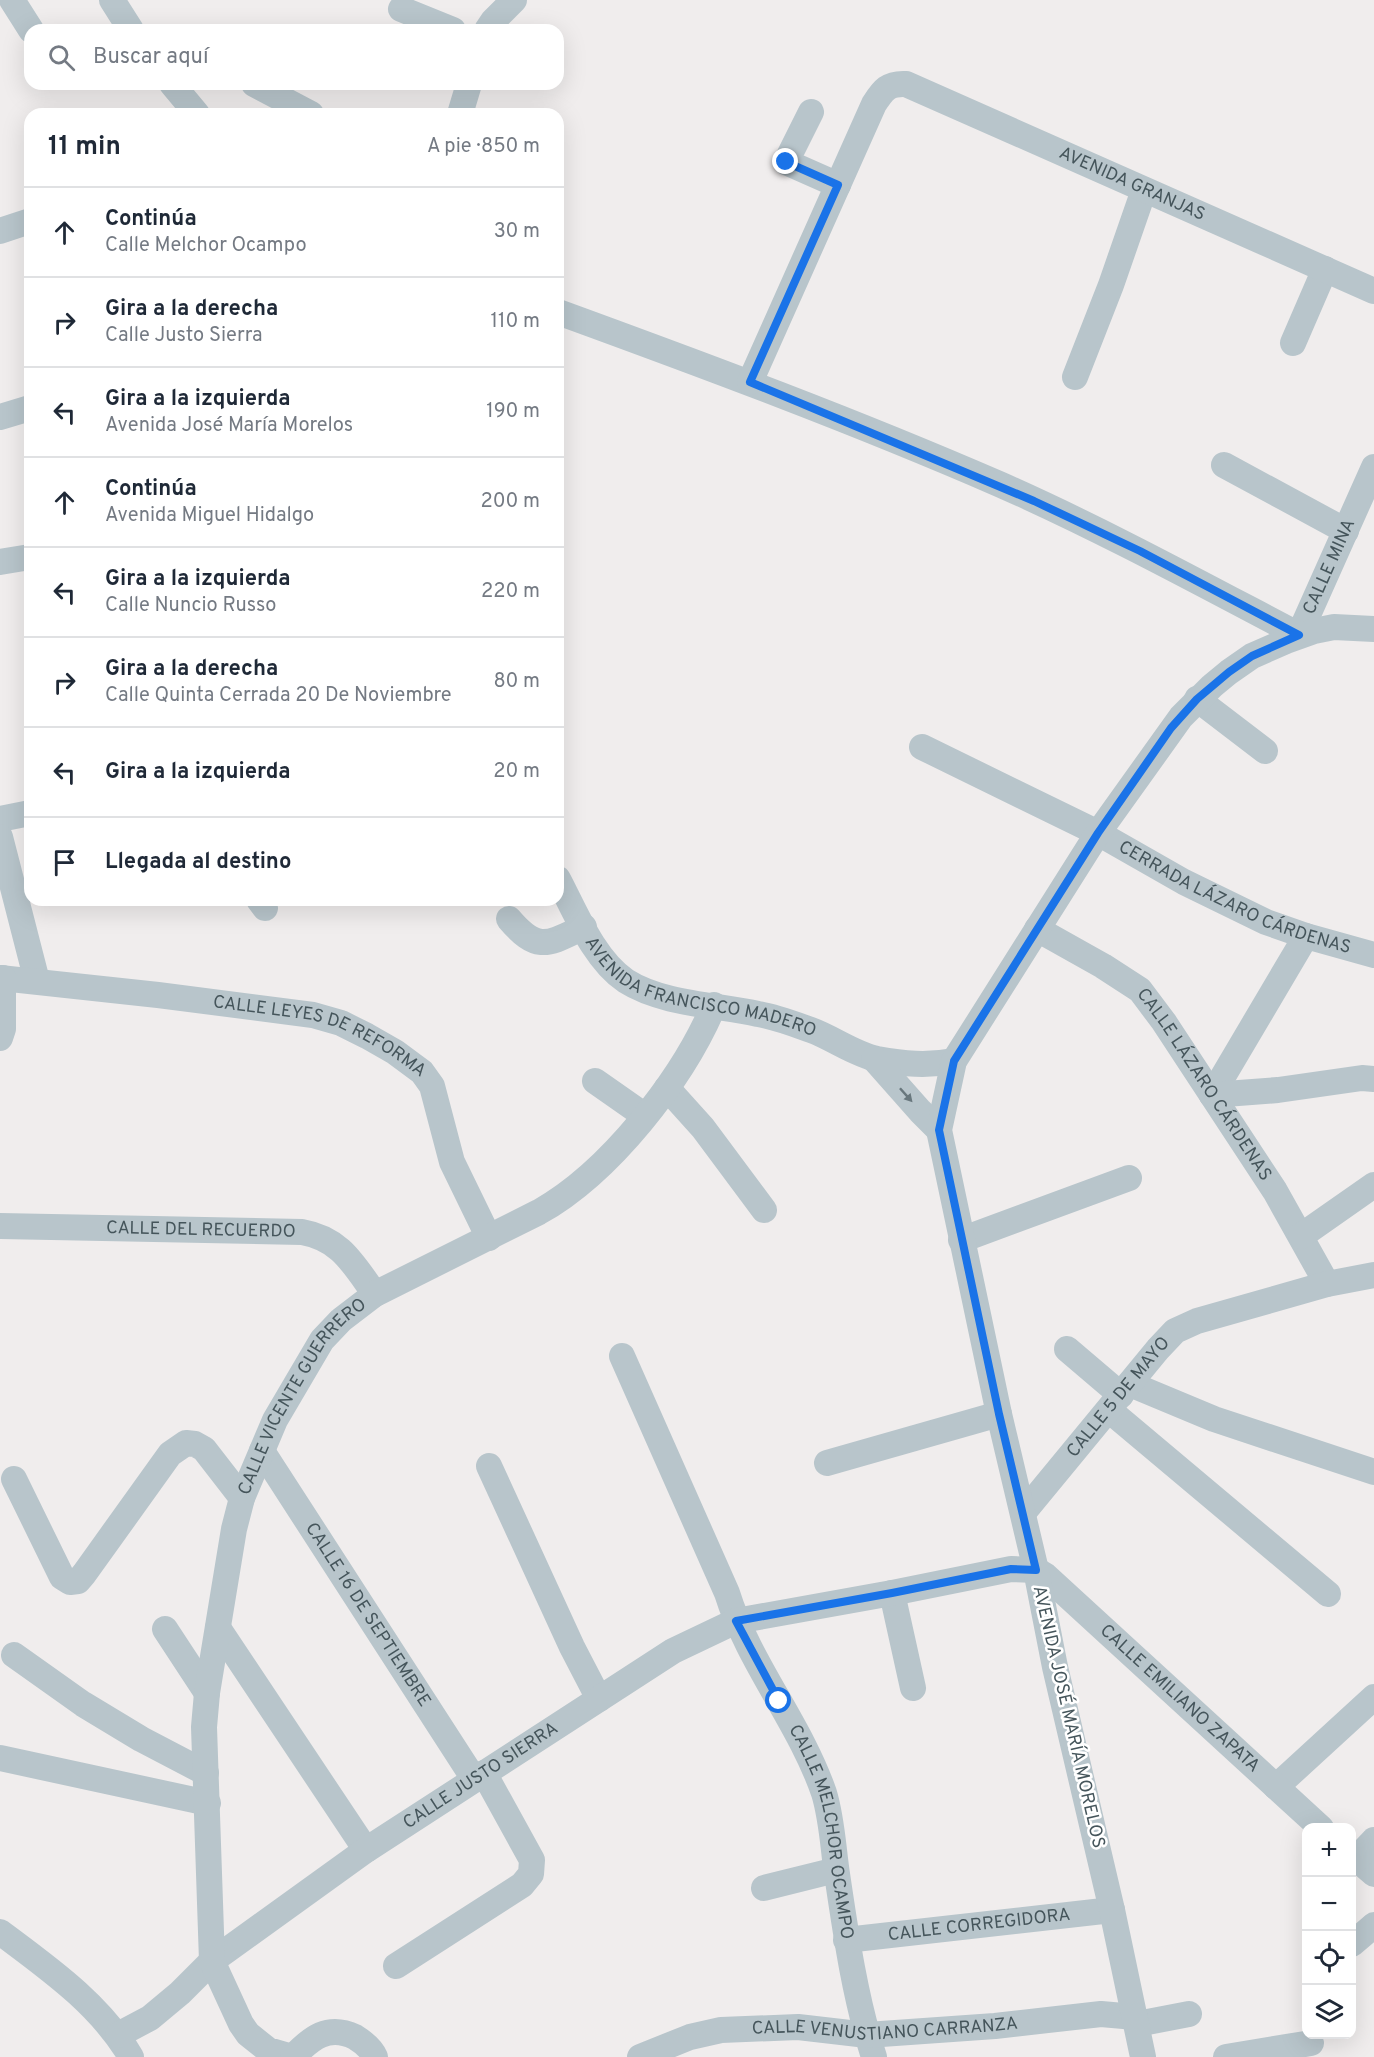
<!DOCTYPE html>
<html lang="es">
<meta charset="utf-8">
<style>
body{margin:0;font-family:Overpass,sans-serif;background:#f2f2f3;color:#1f2937}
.controls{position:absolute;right:18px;bottom:18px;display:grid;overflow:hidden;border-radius:12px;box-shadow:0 6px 24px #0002}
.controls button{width:54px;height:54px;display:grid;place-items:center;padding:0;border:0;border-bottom:2px solid #e0e1e3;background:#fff;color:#1f2937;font:30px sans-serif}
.stop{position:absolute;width:18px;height:18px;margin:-14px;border:4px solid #1a73e8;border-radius:50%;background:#fff}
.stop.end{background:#1a73e8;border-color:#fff;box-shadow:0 2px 6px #0008}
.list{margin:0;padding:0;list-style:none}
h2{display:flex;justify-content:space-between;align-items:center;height:78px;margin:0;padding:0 24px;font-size:26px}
h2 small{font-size:20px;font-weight:400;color:#747a83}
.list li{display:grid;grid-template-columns:39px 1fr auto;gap:18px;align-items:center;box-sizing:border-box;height:90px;padding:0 24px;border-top:2px solid #e0e1e3}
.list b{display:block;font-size:22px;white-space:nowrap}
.list p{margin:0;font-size:20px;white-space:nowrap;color:#747a83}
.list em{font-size:20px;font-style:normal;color:#747a83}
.icon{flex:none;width:33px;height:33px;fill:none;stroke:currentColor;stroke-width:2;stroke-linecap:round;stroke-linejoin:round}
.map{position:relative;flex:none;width:1374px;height:2057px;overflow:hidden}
.search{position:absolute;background:#fff;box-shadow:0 6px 24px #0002;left:24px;top:24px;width:540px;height:66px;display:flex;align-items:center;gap:15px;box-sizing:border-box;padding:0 21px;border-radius:18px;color:#747a83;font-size:22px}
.panel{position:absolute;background:#fff;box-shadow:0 6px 24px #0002;left:24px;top:108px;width:540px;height:798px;border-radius:18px}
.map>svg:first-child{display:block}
</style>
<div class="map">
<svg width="1374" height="2057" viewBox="0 0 1374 2057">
<rect width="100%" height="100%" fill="#f0eded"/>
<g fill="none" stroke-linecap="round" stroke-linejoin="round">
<g stroke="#b8c5cb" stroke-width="26">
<polyline points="12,0 31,30"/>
<polyline points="112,0 131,30"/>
<polyline points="401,9 453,30"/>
<polyline points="487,30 493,21 514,0"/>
<polyline points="172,84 197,114"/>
<polyline points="254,84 311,114"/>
<polyline points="811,112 786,162 838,185"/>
<polyline points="460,114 469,84"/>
<polyline points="0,231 30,221"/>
<path id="s1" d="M 558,312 C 706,366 854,421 999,484 C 1101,529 1200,583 1299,635 L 1374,467"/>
<polyline points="1293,343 1325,269"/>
<polyline points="1075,377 1111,285 1144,190"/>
<path id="s2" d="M 750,382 L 874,104 C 883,90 888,83 906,84 L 1374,291"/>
<polyline points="0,417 30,408"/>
<polyline points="1224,465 1346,531"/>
<polyline points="0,562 30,557"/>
<polyline points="1197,699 1265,751"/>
<path id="s3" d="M 922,747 L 1098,833 L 1184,882 L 1266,922 L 1306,936 L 1374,955"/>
<polyline points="0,819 30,813"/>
<polyline points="0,837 37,981"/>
<path id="s4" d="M 558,879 C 575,911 594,960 626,981 C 662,1004 717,1005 758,1014 C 776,1017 794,1024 811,1030 C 833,1038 854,1054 877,1059 C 904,1064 927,1066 954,1061"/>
<polyline points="259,900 265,908"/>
<path d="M 509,919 C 538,953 548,944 584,927"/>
<path id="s5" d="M 1037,929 L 1103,966 L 1140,990 L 1164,1022 L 1275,1191 L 1327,1284"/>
<path id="s6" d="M 0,978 L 158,995 L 313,1015 L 341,1023 L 367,1036 L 395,1052 L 422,1072 L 432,1086 L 452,1162 L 489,1238"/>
<polyline points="0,1038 3,1029 3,978"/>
<polyline points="874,1059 920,1111 939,1130"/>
<polyline points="595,1081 645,1116"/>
<polyline points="667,1088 703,1128 764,1210"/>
<polyline points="1212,1095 1306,936"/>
<polyline points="1212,1095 1278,1090 1362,1078 1374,1079"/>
<path id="s7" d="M 0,1226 L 302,1232 C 341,1239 353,1264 375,1294"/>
<polyline points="1301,1236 1374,1185"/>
<polyline points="961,1240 1129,1178"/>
<polyline points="1067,1349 1121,1395"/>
<path id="s8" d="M 622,1356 L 727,1593 C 749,1664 800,1723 824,1793 C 832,1819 833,1847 837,1874 C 846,1935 855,1998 874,2057"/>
<polyline points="1130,1384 1214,1419 1374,1472"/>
<polyline points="1109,1410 1328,1594"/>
<path id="s9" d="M 262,1451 L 474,1779"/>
<polyline points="827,1463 999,1414"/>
<polyline points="489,1466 572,1647 599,1699"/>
<polyline points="14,1479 62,1577 70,1582 78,1581 84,1574 170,1454 186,1443 195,1444 204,1449 242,1498"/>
<path id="s10" d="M 1023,1513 L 1158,1349 L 1175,1331 L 1197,1321 L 1327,1284 L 1374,1275"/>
<polyline points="892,1593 913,1688"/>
<polyline points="218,1628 366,1850"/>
<polyline points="165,1629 207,1693"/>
<polyline points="14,1655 83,1704 141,1739 206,1773"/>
<polyline points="0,1758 208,1803"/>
<polyline points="1276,1787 1374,1697"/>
<polyline points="1352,1855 1374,1874"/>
<polyline points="1356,1859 1374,1840"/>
<polyline points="764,1888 836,1870"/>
<path d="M 0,1932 C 48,1968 100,2004 131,2057"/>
<path id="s11" d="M 846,1940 L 1112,1910"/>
<polyline points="1352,1944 1374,1925"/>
<polyline points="396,1966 522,1885 531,1874 532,1860 484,1773"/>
<polyline points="1137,2024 1189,2014"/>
<path id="s12" d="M 118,2035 L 150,2018 L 180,1993 L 212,1961 L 366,1850 L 673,1651 L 736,1621 L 892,1593 L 1011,1569 L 1036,1570 L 1046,1576 L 1321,1828"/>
<path id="s13" d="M 292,2057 L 268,2050 L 248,2034 L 241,2024 L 212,1961 L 204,1727 L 207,1693 L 234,1529 L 242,1498 L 275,1420 L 322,1340 L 341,1320 L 375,1294 L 539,1212 C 609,1173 683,1079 714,1005"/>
<path d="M 293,2057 C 311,2038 328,2024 355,2037 C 363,2042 371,2048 375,2057"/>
<path id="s14" d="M 640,2057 L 690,2037 L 721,2030 L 798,2027 L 867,2035 L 995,2026 L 1101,2014 L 1135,2017"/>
<polyline points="1143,2057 1112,1910 1055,1667 1036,1570 999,1414 939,1130 954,1061 1098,833 1181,717 1212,686 1229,672 1252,656 1286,641 1314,631 1334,627 1374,629"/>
<polyline points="1226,2057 1311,2043"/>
</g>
</g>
<defs><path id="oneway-solid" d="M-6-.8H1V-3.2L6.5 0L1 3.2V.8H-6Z" transform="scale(1.5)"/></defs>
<use fill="#68777d" href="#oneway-solid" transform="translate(906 1095) rotate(48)"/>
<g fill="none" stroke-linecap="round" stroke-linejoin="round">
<polyline stroke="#1a73e8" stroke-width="8" points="779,1701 736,1621 892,1593 1011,1569 1036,1570 999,1414 939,1130 954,1061 1098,833 1171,728 1197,699 1229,672 1252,656 1299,635 1140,551 1034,501 750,382 838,185 786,162"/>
</g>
<g text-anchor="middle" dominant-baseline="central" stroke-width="5" stroke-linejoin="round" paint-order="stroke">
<g font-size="18" fill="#45555b" stroke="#fff">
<text stroke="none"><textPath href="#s2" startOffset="592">AVENIDA GRANJAS</textPath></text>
<text stroke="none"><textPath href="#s1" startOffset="884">CALLE MINA</textPath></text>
<text stroke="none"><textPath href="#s3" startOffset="348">CERRADA LÁZARO CÁRDENAS</textPath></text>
<text stroke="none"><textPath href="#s4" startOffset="194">AVENIDA FRANCISCO MADERO</textPath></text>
<text stroke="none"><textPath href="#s6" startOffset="328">CALLE LEYES DE REFORMA</textPath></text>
<text stroke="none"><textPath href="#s5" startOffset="234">CALLE LÁZARO CÁRDENAS</textPath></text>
<text stroke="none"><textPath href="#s7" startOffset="201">CALLE DEL RECUERDO</textPath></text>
<text stroke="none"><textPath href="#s10" startOffset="150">CALLE 5 DE MAYO</textPath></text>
<text stroke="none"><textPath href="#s13" startOffset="718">CALLE VICENTE GUERRERO</textPath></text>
<text stroke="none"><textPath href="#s9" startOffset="195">CALLE 16 DE SEPTIEMBRE</textPath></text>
<text stroke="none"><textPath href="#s12" startOffset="1244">CALLE EMILIANO ZAPATA</textPath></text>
<text transform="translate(1068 1717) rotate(77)">AVENIDA JOSÉ MARÍA MORELOS</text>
<text stroke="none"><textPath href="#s12" startOffset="447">CALLE JUSTO SIERRA</textPath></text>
<text stroke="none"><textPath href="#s8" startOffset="519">CALLE MELCHOR OCAMPO</textPath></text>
<text stroke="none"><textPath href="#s11" startOffset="134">CALLE CORREGIDORA</textPath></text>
<text stroke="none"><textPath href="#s14" startOffset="250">CALLE VENUSTIANO CARRANZA</textPath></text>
</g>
</g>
</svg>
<div class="controls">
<button>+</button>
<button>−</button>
<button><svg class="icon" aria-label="locate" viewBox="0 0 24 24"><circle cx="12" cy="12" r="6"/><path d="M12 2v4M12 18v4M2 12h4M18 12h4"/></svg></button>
<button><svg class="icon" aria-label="layers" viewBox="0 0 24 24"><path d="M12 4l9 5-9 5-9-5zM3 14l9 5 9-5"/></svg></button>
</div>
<div class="stop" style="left:779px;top:1701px"></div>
<div class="stop end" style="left:786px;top:162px"></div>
<div class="search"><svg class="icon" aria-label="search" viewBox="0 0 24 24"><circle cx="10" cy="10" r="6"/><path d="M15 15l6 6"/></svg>Buscar aquí</div>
<section class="panel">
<h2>11 min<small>A pie · 850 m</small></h2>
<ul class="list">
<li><svg class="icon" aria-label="ahead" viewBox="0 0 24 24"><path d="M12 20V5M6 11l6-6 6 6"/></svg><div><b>Continúa</b><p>Calle Melchor Ocampo</p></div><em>30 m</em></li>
<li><svg class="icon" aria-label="right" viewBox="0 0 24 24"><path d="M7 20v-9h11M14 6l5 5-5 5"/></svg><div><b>Gira a la derecha</b><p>Calle Justo Sierra</p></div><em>110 m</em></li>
<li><svg class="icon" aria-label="left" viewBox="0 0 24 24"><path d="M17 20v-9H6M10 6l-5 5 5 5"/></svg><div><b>Gira a la izquierda</b><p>Avenida José María Morelos</p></div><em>190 m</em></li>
<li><svg class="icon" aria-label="ahead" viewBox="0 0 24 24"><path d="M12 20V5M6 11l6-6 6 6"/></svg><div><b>Continúa</b><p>Avenida Miguel Hidalgo</p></div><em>200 m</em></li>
<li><svg class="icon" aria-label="left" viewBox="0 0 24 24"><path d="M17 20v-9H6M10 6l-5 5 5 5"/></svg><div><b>Gira a la izquierda</b><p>Calle Nuncio Russo</p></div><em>220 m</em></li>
<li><svg class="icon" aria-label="right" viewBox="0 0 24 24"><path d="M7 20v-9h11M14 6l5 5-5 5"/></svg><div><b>Gira a la derecha</b><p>Calle Quinta Cerrada 20 De Noviembre</p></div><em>80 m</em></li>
<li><svg class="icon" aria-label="left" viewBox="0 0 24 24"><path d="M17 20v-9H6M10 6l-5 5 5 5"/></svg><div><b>Gira a la izquierda</b></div><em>20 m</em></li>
<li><svg class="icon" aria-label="arrive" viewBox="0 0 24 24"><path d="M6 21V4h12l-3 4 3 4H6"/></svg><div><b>Llegada al destino</b></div></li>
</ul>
</section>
</div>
